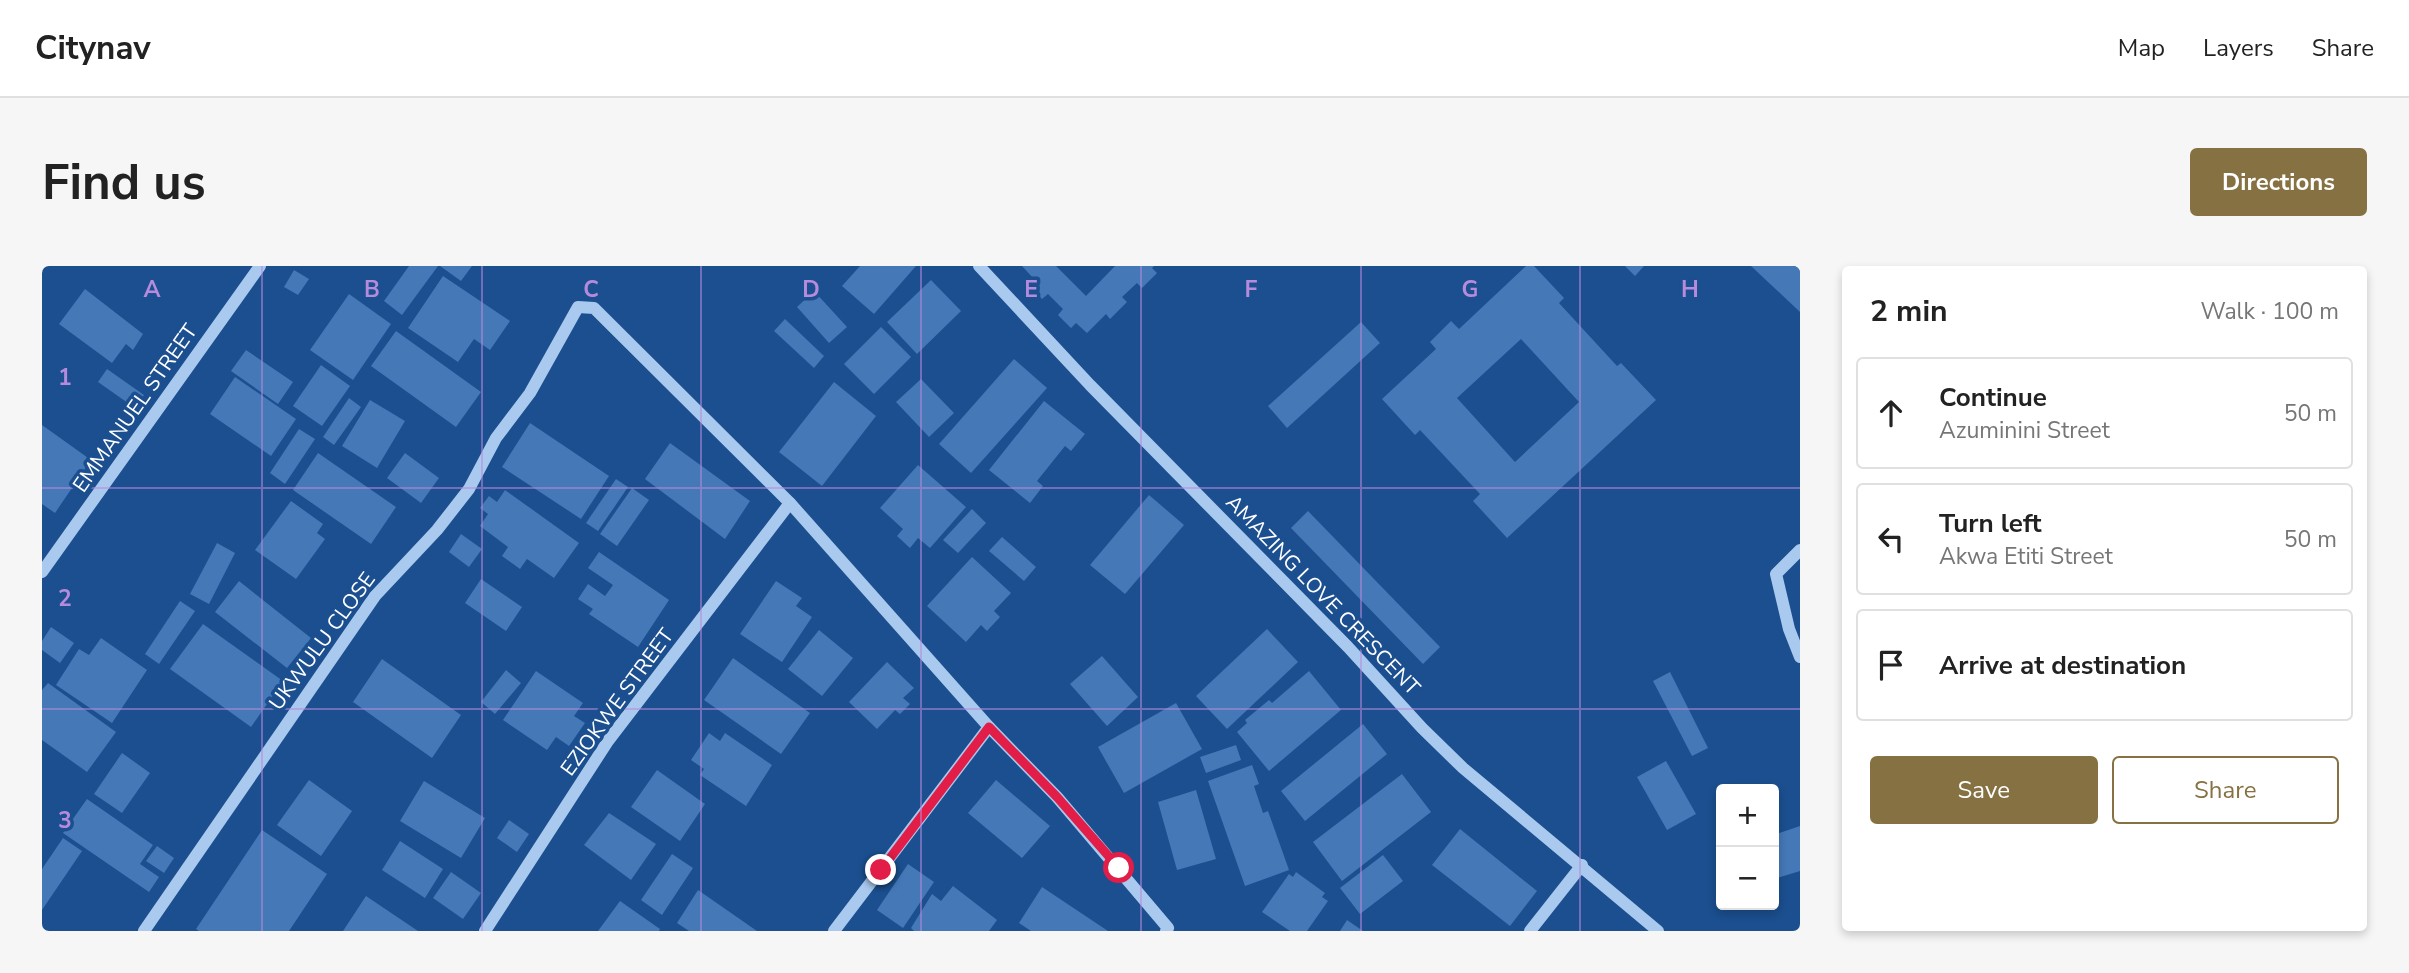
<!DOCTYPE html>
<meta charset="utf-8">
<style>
body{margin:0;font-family:"Nunito Sans",sans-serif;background:#f6f6f6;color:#222}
.controls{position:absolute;right:21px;bottom:21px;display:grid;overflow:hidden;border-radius:7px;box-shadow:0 4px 10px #0003}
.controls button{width:63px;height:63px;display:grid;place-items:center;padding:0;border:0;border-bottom:2px solid #e0e0e0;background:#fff;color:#222;font:35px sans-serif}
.stop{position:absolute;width:21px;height:21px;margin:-16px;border:5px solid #e11d48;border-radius:50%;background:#fff}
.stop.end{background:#e11d48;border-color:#fff;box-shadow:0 2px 7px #0008}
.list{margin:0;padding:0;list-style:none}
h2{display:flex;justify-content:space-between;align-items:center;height:91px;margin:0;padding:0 28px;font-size:30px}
h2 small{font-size:23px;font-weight:400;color:#767676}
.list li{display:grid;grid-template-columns:46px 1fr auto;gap:21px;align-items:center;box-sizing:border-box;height:112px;margin:0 14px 14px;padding:0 14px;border:2px solid #e0e0e0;border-radius:7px}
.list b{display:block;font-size:26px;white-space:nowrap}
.list p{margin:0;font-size:23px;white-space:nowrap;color:#767676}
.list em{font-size:23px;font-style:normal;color:#767676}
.actions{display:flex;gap:14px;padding:21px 28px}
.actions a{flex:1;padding:16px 0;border:2px solid #857141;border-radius:7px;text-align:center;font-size:24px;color:#857141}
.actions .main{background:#857141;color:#fff}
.icon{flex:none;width:38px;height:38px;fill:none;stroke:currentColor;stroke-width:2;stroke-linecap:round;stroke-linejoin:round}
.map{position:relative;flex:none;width:1758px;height:665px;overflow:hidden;border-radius:7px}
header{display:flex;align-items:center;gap:42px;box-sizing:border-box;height:98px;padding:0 35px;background:#fff;border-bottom:2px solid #e0e0e0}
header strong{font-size:33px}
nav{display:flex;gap:38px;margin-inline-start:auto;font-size:24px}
.intro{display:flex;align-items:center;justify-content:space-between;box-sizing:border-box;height:168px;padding:0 42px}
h1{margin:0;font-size:49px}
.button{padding:18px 32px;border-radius:7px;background:#857141;color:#fff;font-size:24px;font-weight:700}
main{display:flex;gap:42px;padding:0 42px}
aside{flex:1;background:#fff;border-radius:7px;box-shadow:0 4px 10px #0003}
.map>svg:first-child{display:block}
</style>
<header>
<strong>Citynav</strong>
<nav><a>Map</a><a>Layers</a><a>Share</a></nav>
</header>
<div class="intro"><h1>Find us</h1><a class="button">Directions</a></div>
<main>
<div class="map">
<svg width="1758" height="665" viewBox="0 0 1758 665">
<rect width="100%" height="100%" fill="#1b4f8f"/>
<g fill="#4478b7" fill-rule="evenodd">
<polygon points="367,0 396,0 360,49 342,35"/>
<polygon points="398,0 430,0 419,15"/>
<polygon points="818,0 874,0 832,48 800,20"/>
<polygon points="980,0 1014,0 1044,30 1073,0 1112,0 1110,2 1115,7 1100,22 1095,17 1080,31 1085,36 1068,53 1064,48 1045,67 1034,57 1029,62 1016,49 1021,43 1006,28 1000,33 986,18 992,13"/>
<path d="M 1484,0 L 1492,0 L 1522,32 L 1517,37 L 1575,100 L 1579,97 L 1614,134 L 1465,272 L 1431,235 L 1438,228 L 1378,164 L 1373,169 L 1340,133 L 1394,83 L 1388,76 L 1409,55 L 1417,63 ZM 1479,73 L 1537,136 L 1473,196 L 1415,132 Z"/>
<polygon points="1583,0 1602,0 1593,10"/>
<polygon points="1709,0 1758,0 1758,46"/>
<polygon points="252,4 267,13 256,29 242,21"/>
<polygon points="401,10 468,55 448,84 432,73 416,96 366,62"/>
<polygon points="889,14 919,45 875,88 845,56"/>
<polygon points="43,23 101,68 91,84 84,78 70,97 17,58"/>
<polygon points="772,25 805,61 787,77 755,41"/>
<polygon points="307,28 349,58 311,114 268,84"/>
<polygon points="743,53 782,90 772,102 732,65"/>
<polygon points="1319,56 1338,77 1245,162 1226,140"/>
<polygon points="839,61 869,91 832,128 802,98"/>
<polygon points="354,65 439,126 414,161 329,100"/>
<polygon points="204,84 251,116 236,138 189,105"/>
<polygon points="972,93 1005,122 929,207 897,178"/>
<polygon points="279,99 308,120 280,160 251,140"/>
<polygon points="65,103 102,129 93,142 56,116"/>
<polygon points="193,111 254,153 229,190 168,148"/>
<polygon points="879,113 912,147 887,171 854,136"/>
<polygon points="792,116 834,150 780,220 737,186"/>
<polygon points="307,132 319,141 292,179 281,171"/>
<polygon points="328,134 363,155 335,202 300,180"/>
<polygon points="1002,135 1043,168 1029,185 1023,180 995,215 1001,220 988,237 947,204"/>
<polygon points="488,157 567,210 539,253 460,201"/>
<polygon points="0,159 49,194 13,247 0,238"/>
<polygon points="257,163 273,173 243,218 228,207"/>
<polygon points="628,177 708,235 683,273 603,213"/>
<polygon points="276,187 354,241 329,278 251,224"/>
<polygon points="363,187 397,212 379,237 345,212"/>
<polygon points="876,199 924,241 888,282 876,272 868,282 855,270 861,263 838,242"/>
<polygon points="574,213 586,221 556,265 544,257"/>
<polygon points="590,222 607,234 575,280 558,268"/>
<polygon points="463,224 537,277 512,312 485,293 478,303 460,290 466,281 438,260 446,248 438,242 447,230 455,236"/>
<polygon points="1107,229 1142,259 1083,328 1048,299"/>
<polygon points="249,235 281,258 275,267 283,273 254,313 213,284"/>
<polygon points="930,243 944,257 916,287 901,274"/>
<polygon points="1266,245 1398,381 1381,398 1249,262"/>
<polygon points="419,268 440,283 427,301 407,286"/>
<polygon points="960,271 994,301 982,315 947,285"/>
<polygon points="175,277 193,287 167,338 148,328"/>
<polygon points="557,286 627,334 596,381 547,348 551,343 536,333 546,318 563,330 571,319 546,302"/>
<polygon points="930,291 969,327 952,345 958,351 945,365 939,359 924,376 885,340"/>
<polygon points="439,313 480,341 464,365 423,337"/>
<polygon points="197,315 269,372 245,402 173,346"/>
<polygon points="734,315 760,332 754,340 770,351 740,396 698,368"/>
<polygon points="138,335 153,345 117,398 103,388"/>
<polygon points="161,358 241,415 209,461 128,403"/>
<polygon points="9,361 32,377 18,397 0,384 0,375"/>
<polygon points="1225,363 1256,396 1185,463 1154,430"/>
<polygon points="777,364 811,392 780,430 746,403"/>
<polygon points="59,372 105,404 70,457 14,419 37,383 47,389"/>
<polygon points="1060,390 1096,431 1065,460 1028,418"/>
<polygon points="691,392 768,447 739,488 662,434"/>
<polygon points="340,393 419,449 390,492 311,436"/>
<polygon points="845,396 872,422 861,432 868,438 858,448 853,444 835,463 807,436"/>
<polygon points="464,404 479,417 453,448 439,436"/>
<polygon points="494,405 541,437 532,450 543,457 527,480 514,471 505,484 461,454"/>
<polygon points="1267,405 1299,444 1227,505 1195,466 1205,457 1203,454 1227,434 1230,437"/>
<polygon points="1628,406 1666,482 1650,490 1611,415"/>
<polygon points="6,417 74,466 45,506 0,474 0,424"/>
<polygon points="1134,437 1160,483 1082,527 1056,481"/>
<polygon points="1321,458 1345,488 1263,555 1239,525"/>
<polygon points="667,467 678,475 683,467 730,499 704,540 658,509 662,503 649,494"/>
<polygon points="1194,479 1199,494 1164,507 1158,491"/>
<polygon points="80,487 108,507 80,547 52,528"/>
<polygon points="1624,495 1654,548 1625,564 1595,511"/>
<polygon points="1210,499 1217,518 1212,520 1221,547 1226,545 1247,604 1203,620 1166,515"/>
<polygon points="615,504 663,538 638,575 589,541"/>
<polygon points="1360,508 1389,546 1300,615 1271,576"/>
<polygon points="267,514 310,545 279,590 235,559"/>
<polygon points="954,514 1008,560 980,592 926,547"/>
<polygon points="382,515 443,552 419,592 358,555"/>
<polygon points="1154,524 1174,593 1135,604 1116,536"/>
<polygon points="45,533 111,579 98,598 117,611 107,626 21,567"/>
<polygon points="567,547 614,578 589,614 542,579"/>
<polygon points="467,554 487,568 475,586 455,572"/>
<polygon points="1758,560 1758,605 1732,613 1732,569"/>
<polygon points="1418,563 1495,625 1468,660 1390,599"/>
<polygon points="220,564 285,608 247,665 157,665 154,663"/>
<polygon points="21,572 40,585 0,644 0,603"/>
<polygon points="358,575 401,603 383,632 340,604"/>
<polygon points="115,580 132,592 122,607 104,595"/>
<polygon points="630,588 651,602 620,649 599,634"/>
<polygon points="1341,589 1361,615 1318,648 1298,622"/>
<polygon points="866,598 892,616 861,662 835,644"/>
<polygon points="409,606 439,627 421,653 391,632"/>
<polygon points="1254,606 1283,627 1280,631 1286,635 1265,665 1248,665 1220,646 1247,608 1251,611"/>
<polygon points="911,620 955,654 947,665 872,665 869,662 890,628 899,635"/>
<polygon points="1000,621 1066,665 989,665 977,657"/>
<polygon points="656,624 715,665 647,665 635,657"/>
<polygon points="324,630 376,665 301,665"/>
<polygon points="578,635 618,663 617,665 556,665"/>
<polygon points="1305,654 1321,665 1298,665"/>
</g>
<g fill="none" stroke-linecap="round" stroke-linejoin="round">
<g stroke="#a9c9ee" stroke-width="12">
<polyline points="937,0 1048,119 1306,381 1380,462 1421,502 1616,665"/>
<polyline points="1758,284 1734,308 1747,363 1758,391"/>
<polyline points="0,306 218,0"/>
<polyline points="102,665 333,330 395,264 427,223 454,172 488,127 536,41 552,42 748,237 947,461 1015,531 1126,662 1124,665"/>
<polyline points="443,665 566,475 748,237"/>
<polyline points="792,665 947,461"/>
<polyline points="1488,665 1540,599"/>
</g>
</g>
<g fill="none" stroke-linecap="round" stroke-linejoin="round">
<polyline stroke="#e11d48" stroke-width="9" points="839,604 947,461 1015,531 1077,602"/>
</g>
<path fill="none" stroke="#b68bdc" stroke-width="2" stroke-opacity="0.55" d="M 220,0 L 220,665M 440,0 L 440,665M 659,0 L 659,665M 879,0 L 879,665M 1099,0 L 1099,665M 1319,0 L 1319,665M 1538,0 L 1538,665M 0,222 L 1758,222M 0,443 L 1758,443"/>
<g text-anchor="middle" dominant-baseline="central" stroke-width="7" stroke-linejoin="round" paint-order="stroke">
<g font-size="21" fill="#fff" stroke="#1b4f8f">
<text transform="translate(93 142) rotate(-55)">EMMANUEL STREET</text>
<text transform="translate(1281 329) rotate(46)">AMAZING LOVE CRESCENT</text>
<text transform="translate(280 375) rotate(-54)">UKWULU CLOSE</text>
<text transform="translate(575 436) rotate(-54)">EZIOKWE STREET</text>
</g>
</g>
<g font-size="23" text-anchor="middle" font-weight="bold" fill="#b68bdc" stroke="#1b4f8f" stroke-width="7" stroke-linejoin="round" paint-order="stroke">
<text x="110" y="31">A</text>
<text x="330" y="31">B</text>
<text x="549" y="31">C</text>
<text x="769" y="31">D</text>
<text x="989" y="31">E</text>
<text x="1209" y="31">F</text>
<text x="1428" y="31">G</text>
<text x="1648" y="31">H</text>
<text x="23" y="119">1</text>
<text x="23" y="340">2</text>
<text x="23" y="562">3</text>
</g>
</svg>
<div class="controls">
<button>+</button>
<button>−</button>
</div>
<div class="stop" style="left:1077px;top:602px"></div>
<div class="stop end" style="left:839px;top:604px"></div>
</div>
<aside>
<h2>2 min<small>Walk · 100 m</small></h2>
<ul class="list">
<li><svg class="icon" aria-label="ahead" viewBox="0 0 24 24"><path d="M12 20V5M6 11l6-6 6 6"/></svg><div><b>Continue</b><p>Azuminini Street</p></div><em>50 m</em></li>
<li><svg class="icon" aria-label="left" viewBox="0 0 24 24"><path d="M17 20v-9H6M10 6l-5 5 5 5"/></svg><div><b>Turn left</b><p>Akwa Etiti Street</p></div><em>50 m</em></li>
<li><svg class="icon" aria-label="arrive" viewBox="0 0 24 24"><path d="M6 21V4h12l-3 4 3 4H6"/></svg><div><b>Arrive at destination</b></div></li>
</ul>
<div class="actions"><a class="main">Save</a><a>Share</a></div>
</aside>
</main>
